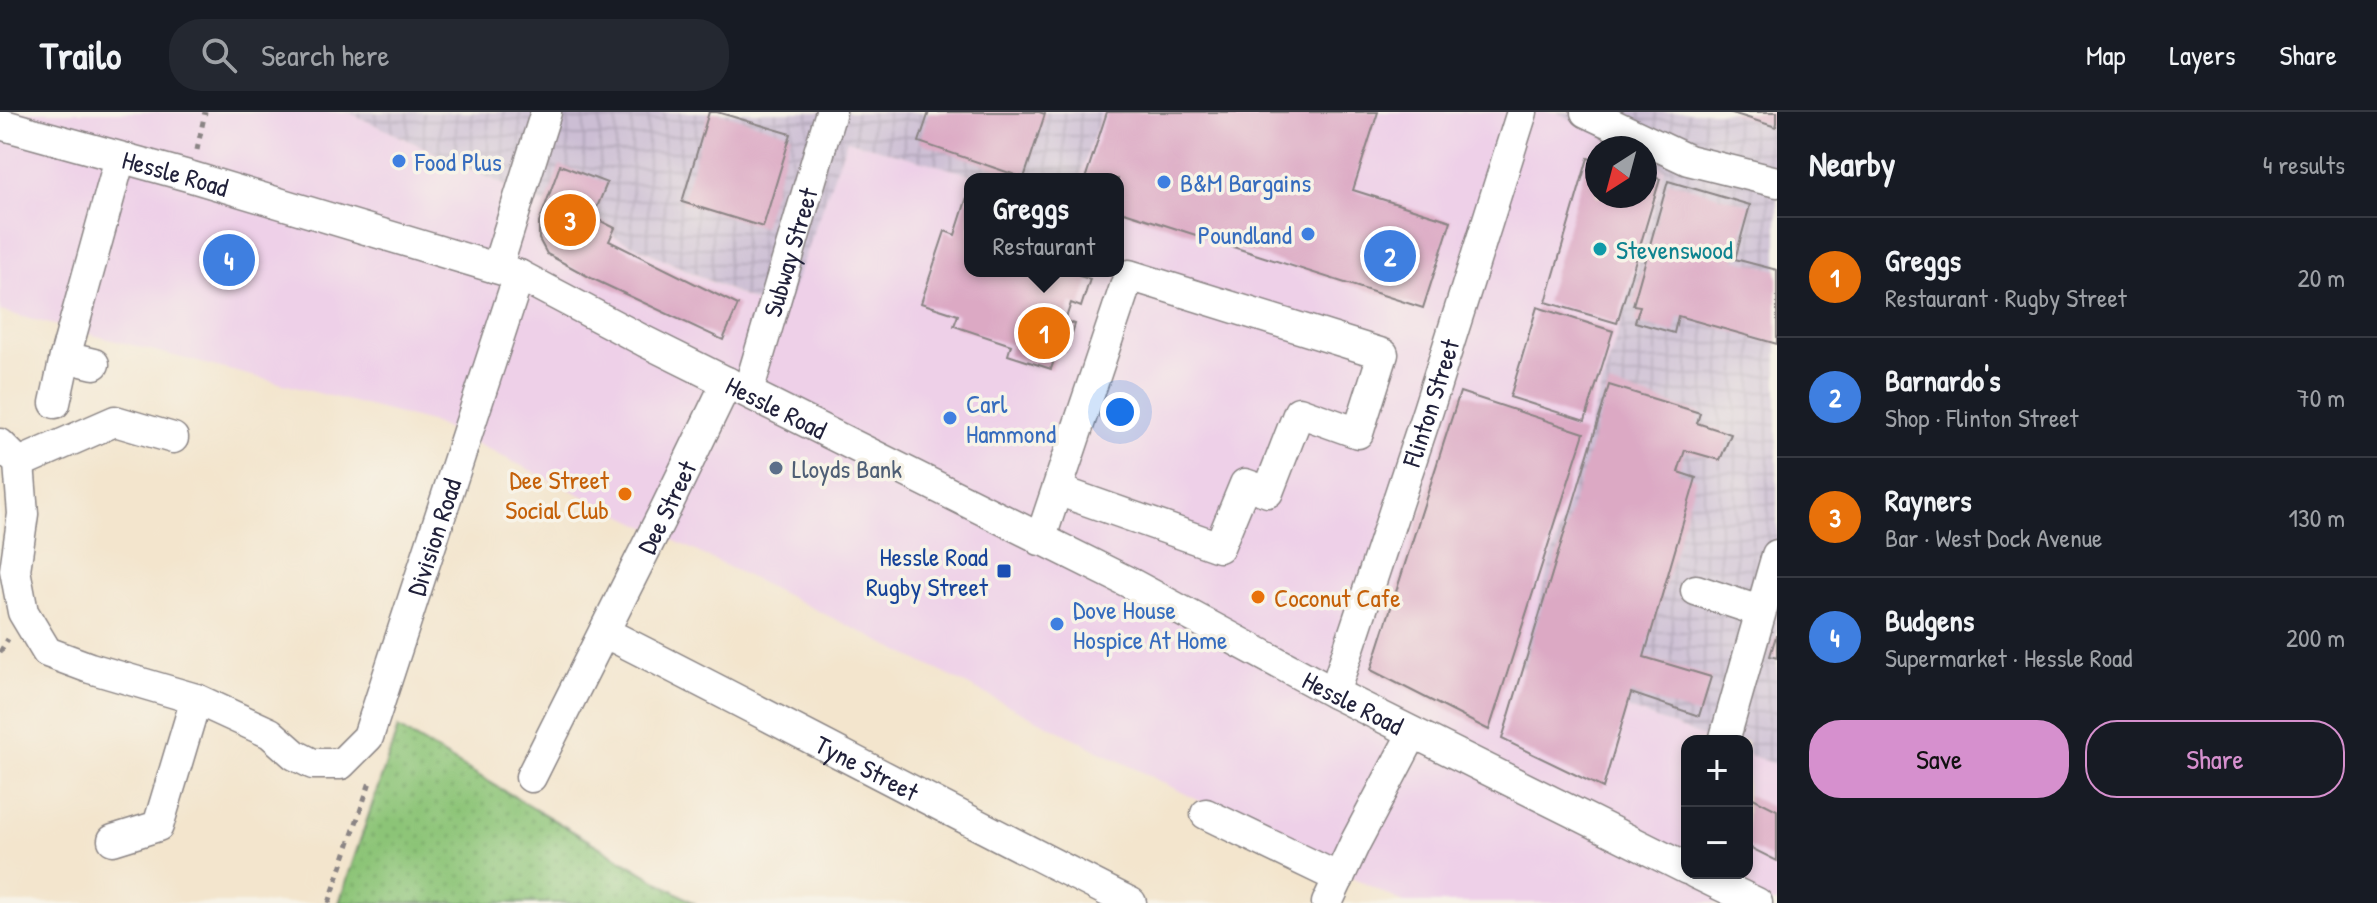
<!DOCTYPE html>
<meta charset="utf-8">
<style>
body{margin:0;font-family:"Patrick Hand",sans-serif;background:#242831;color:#f1f3f6}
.controls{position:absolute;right:24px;bottom:24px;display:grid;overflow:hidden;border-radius:16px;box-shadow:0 4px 12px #0003}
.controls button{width:72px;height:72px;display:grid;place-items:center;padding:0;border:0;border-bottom:2px solid #363941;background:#171b24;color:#f1f3f6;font:40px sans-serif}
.compass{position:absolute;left:1585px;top:24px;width:72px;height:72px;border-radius:50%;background:#171b24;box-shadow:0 4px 12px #0003;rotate:216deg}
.you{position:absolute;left:1120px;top:300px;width:28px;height:28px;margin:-20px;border:6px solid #fff;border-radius:50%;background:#1a73e8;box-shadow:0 0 0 12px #1a73e833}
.badge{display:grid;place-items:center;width:52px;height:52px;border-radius:50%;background:#d690ce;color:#fff;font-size:26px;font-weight:700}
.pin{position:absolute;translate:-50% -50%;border:4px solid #fff;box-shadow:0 2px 8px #0006}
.popup{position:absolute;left:964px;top:61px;width:160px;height:104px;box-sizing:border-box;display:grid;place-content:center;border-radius:16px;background:#171b24;filter:drop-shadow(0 2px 6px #0005);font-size:26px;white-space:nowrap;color:#9ea1a6}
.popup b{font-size:30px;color:#f1f3f6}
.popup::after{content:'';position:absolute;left:50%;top:100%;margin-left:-16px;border:16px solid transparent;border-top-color:#171b24}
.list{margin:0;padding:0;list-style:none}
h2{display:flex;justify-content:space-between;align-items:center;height:104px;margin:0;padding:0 32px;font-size:34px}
h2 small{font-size:26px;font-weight:400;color:#9ea1a6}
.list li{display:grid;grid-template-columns:52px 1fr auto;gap:24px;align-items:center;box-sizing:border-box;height:120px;padding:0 32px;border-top:2px solid #363941}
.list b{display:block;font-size:30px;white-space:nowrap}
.list p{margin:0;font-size:26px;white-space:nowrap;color:#9ea1a6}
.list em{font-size:26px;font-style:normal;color:#9ea1a6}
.actions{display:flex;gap:16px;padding:24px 32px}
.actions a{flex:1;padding:18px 0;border:2px solid #d690ce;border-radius:32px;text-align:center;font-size:28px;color:#d690ce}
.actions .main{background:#d690ce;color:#111}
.icon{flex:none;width:44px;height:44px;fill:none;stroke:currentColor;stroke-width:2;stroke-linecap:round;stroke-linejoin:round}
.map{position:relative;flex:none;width:1777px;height:791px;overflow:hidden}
header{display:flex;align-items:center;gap:48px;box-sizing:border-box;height:112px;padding:0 40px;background:#171b24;border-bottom:2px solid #363941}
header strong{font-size:38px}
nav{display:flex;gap:44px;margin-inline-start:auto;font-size:28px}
.search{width:560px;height:72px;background:#242831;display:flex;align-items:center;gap:20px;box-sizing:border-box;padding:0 28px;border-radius:32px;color:#9ea1a6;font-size:30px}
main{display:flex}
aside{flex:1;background:#171b24}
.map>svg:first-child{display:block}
</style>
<header>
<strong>Trailo</strong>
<div class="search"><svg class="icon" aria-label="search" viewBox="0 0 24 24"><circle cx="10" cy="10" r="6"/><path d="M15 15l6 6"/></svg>Search here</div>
<nav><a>Map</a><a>Layers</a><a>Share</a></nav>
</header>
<main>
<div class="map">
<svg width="1777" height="791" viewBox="0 0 1777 791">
<defs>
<pattern id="industrial-grid" width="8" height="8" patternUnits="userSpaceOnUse" patternTransform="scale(2)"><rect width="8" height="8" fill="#ccbed4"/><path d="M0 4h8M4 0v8" fill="none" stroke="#afa3b7"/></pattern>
<pattern id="green-dots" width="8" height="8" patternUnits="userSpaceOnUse" patternTransform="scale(2)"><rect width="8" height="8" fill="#8cc477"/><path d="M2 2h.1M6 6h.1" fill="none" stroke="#78a868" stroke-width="1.8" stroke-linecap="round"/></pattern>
</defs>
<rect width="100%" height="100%" fill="#f7f3e8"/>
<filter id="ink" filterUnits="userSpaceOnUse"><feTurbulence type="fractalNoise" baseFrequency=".0125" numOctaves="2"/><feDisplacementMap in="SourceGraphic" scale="16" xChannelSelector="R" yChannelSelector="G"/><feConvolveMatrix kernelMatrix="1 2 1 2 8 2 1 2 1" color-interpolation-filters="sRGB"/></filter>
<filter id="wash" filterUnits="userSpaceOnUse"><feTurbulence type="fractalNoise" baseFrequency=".006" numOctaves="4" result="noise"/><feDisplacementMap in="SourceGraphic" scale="32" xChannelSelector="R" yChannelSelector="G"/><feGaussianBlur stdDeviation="1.8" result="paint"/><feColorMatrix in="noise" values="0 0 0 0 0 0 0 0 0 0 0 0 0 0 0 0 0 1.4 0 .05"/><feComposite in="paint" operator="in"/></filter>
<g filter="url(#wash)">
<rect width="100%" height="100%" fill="#f3e5cd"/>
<polygon fill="#eed0e8" points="0,0 348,0 782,203 847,28 987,67 970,67 970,159 1118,159 1118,67 1079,67 1102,0 1557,0 1626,36 1597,36 1597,84 1645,84 1645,46 1665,57 1520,555 1714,629 1687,629 1687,761 1747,761 1747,642 1777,653 1777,791 1404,791 855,517 434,311 0,199"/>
<g fill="url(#industrial-grid)">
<polygon points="348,0 1102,0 1079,67 987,67 847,28 783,203"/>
<polygon points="1557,0 1777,0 1777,653 1747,642 1747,629 1714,629 1520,555 1665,57 1645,46 1645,36 1626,36"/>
</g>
<polygon fill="url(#green-dots)" stroke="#577359" stroke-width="2" points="398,616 694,791 339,791"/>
<g id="blocks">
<g fill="#dca9c4">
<polygon points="709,0 717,0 791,22 763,115 682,90"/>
<polygon points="929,0 1039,0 1045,2 1024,66 919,30"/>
<polygon points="1107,0 1378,0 1353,78 1451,109 1423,196 1118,98 1118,67 1085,67"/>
<polygon points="1729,0 1777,0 1777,11 1776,15"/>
<polygon points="1588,46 1597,49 1597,84 1645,84 1645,63 1660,67 1617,211 1546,190"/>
<polygon points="560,53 607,71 593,105 615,116 609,129 738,193 723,228 591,166 547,142 539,127 539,111"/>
<polygon points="1668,69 1750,93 1735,147 1777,158 1777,232 1678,204 1674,221 1635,210 1640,194 1633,193"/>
<polygon points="969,79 970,159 1081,159 1079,164 1090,167 1081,195 1071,191 1065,209 1075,212 1066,240 1058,237 1051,257 1008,243 1011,233 954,214 958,203 921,191 945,119 955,123"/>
<polygon points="1537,195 1613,219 1585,309 1510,285"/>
<polygon points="1609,273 1700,301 1697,311 1731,322 1720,348 1685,338 1678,360 1696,366 1644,545 1711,565 1699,604 1631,581 1603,676 1502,627"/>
<polygon points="1460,280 1584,321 1489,618 1371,558"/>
<polygon points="1776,524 1777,524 1777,546 1770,544"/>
<polygon points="1747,683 1777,698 1777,749 1747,734"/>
</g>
</g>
</g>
<g filter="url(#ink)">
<use href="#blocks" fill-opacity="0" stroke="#8a8484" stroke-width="2"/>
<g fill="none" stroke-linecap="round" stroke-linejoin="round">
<defs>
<g id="minor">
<polyline points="1586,0 1688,48 1777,70"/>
<path id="s1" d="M 0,12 L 192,65 L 519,163 L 644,229 L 1132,472 L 1334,581 L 1687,757"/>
<polyline points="497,156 546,0"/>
<polyline points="65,245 94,252"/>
<path id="s2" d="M 748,280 L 831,0"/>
<polyline points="55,291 65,245 120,46"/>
<path id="s3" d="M 0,332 L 19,351 L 23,402 L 15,458 L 23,500 L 47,540 L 90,556 L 196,587 L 270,621 L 295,643 L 313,652 L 341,652 L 368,625 L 519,163"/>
<polyline points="19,351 115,309 173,326"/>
<polyline points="1040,428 1129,163 1383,242 1358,321 1299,300 1268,380 1245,372 1219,435 1057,378"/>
<polyline points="1696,478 1759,499"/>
<path id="s4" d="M 604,520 C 780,609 954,702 1131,791"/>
<path id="s5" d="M 1334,581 L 1428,298 L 1522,0"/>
<polyline points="1724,629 1777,443"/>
<path id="s6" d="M 531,665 L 666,396 L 727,270"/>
<polyline points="1206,702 1339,766"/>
<polyline points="113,728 158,714 196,587"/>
<polyline points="1695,761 1757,791"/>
<polyline points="1327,791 1355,731 1413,621"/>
</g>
</defs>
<use href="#minor" stroke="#8a8484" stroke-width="33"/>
<g stroke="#8a8484" stroke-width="5" stroke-dasharray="6 6" stroke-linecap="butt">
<polyline points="197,38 205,0"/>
<polyline points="0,540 8,527"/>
<polyline points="329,791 371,667"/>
</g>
<use href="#minor" stroke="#fff" stroke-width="30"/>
</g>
</g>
<g fill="#3f7fe0" stroke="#f7f3e8" stroke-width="3">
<circle cx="399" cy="49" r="8"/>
<circle cx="1164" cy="70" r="8"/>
<circle cx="1308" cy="122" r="8"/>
<circle cx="950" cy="306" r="8"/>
<circle cx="1057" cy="512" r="8"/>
</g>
<circle fill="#0f9aa8" stroke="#f7f3e8" stroke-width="3" cx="1600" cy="137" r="8"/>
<circle fill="#5c6f8a" stroke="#f7f3e8" stroke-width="3" cx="776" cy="356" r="8"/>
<g fill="#e8710a" stroke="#f7f3e8" stroke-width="3">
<circle cx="625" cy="382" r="8"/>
<circle cx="1258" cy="485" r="8"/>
</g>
<rect fill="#1a4fb4" stroke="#f7f3e8" stroke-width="3" x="996" y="451" width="16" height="16" rx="4"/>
<g text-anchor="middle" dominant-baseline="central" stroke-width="7" stroke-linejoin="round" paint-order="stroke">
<g font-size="26" fill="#366cbe" stroke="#f7f3e8" text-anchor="start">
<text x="415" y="49">Food Plus</text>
<text x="1180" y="70">B&amp;M Bargains</text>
<text x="1292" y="122" text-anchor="end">Poundland</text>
<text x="966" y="291">Carl<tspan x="966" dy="30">Hammond</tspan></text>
<text x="1073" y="497">Dove House<tspan x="1073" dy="30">Hospice At Home</tspan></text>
</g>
<g font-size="26" fill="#22223b" stroke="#f7f3e8">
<text stroke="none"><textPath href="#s1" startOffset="182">Hessle Road</textPath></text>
<text stroke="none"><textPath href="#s2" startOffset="146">Subway Street</textPath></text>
<text stroke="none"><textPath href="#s5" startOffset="306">Flinton Street</textPath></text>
<text stroke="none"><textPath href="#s1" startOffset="830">Hessle Road</textPath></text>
<text stroke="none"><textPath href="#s6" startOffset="302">Dee Street</textPath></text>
<text stroke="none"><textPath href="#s3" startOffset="792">Division Road</textPath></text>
<text stroke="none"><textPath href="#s1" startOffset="1478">Hessle Road</textPath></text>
<text stroke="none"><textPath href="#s4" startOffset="296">Tyne Street</textPath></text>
</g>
<g font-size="26" fill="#0d838f" stroke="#f7f3e8" text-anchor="start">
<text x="1616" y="137">Stevenswood</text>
</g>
<g font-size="26" fill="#4e5e75" stroke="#f7f3e8" text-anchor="start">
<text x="792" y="356">Lloyds Bank</text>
</g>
<g font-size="26" fill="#c56008" stroke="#f7f3e8" text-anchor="end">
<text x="609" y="367">Dee Street<tspan x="609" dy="30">Social Club</tspan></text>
<text x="1274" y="485" text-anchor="start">Coconut Cafe</text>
</g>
<g font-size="26" fill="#164399" stroke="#f7f3e8" text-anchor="end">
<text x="988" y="444">Hessle Road<tspan x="988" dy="30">Rugby Street</tspan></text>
</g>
</g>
</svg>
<div class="controls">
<button>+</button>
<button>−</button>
</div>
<svg class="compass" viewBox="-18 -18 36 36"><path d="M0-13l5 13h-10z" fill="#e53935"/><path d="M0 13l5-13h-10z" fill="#9ea1a6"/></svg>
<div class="you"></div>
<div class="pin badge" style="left:1044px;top:221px;background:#e8710a">1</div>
<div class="popup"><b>Greggs</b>Restaurant</div>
<div class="pin badge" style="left:1390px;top:144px;background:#3f7fe0">2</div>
<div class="pin badge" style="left:570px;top:108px;background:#e8710a">3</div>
<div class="pin badge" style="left:229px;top:148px;background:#3f7fe0">4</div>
</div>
<aside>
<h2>Nearby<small>4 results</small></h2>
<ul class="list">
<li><span class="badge" style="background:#e8710a">1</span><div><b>Greggs</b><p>Restaurant · Rugby Street</p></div><em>20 m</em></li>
<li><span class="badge" style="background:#3f7fe0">2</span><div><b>Barnardo's</b><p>Shop · Flinton Street</p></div><em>70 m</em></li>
<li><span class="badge" style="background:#e8710a">3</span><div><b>Rayners</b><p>Bar · West Dock Avenue</p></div><em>130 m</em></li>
<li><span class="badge" style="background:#3f7fe0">4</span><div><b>Budgens</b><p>Supermarket · Hessle Road</p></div><em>200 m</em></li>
</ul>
<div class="actions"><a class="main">Save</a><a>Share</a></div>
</aside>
</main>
